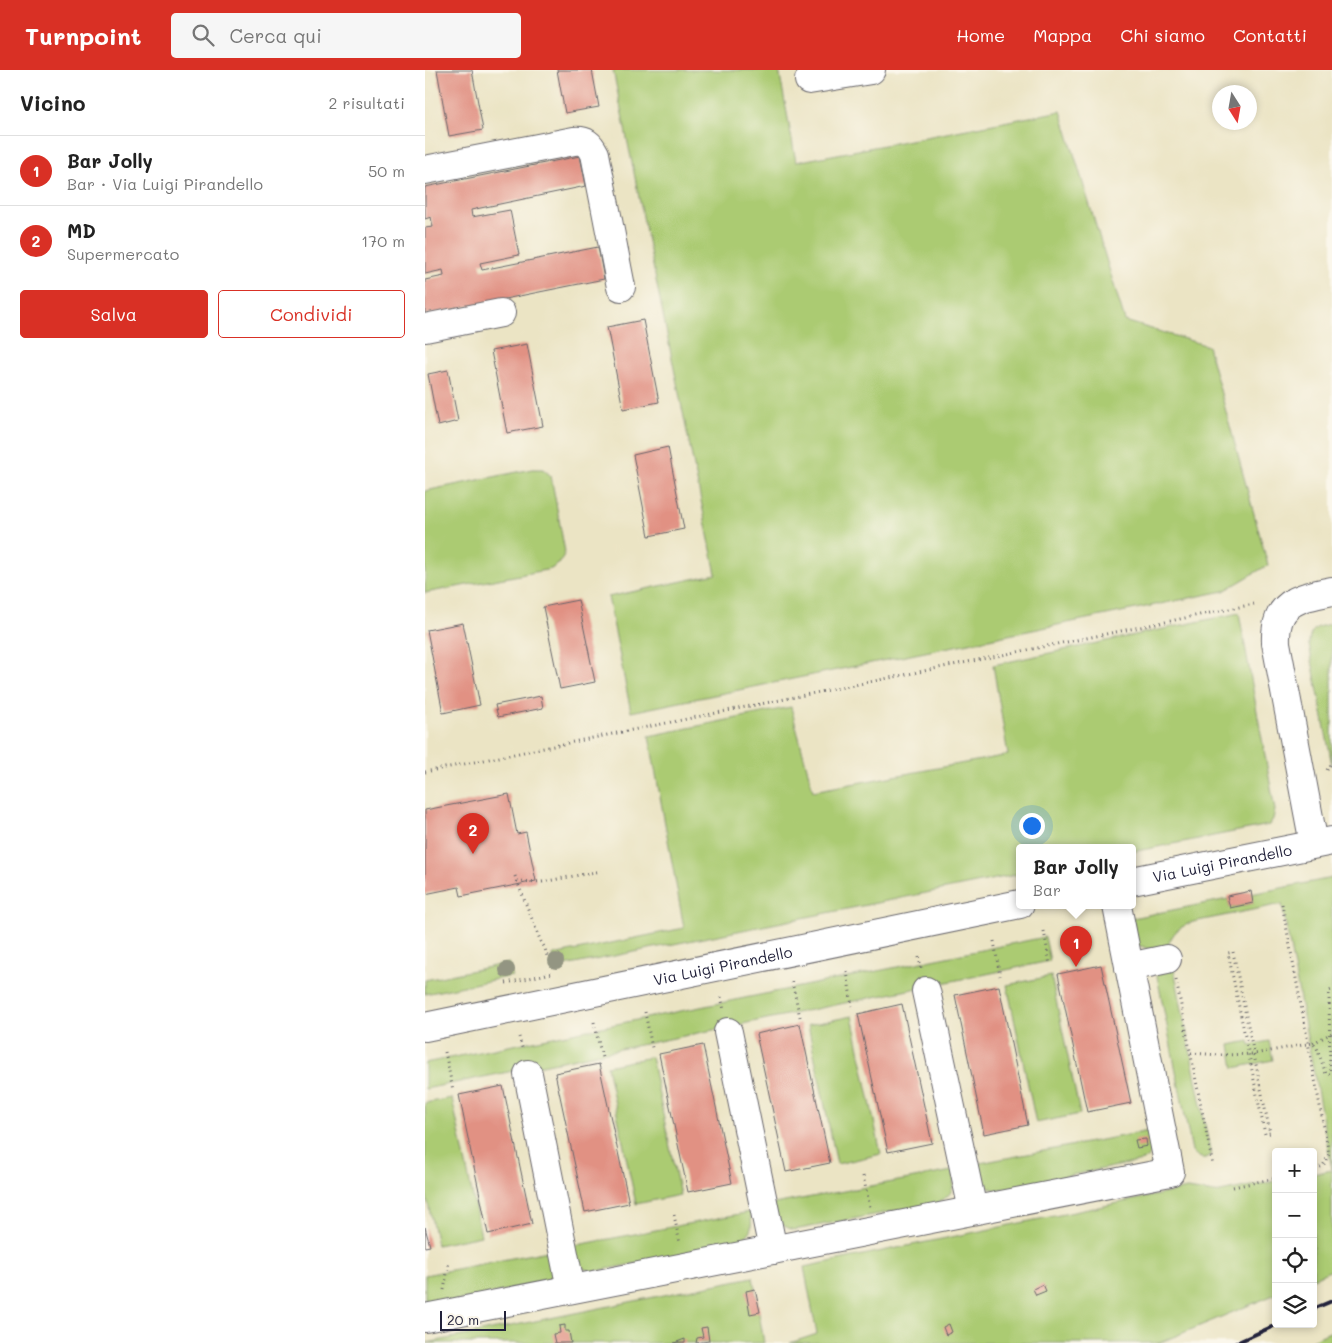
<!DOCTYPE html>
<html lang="it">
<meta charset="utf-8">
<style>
body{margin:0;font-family:Mali,sans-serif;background:#f6f6f6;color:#222}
.controls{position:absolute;right:15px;bottom:15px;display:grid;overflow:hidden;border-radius:5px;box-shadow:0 2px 8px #0003}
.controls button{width:45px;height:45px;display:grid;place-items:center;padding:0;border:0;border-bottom:1px solid #e0e0e0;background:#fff;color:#222;font:25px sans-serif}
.compass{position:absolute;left:787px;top:15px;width:45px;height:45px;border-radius:50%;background:#fff;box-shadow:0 2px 8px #0003;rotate:169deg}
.scale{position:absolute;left:15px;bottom:12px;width:66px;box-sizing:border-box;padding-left:5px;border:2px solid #22223b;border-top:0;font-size:14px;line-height:18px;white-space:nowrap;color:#22223b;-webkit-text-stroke:4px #fbf7ec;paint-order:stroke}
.you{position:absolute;left:606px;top:755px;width:18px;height:18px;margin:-12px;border:4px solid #fff;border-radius:50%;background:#1a73e8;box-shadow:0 0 0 8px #1a73e833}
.badge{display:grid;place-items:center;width:32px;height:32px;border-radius:50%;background:#d93025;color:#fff;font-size:16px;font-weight:700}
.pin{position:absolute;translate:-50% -41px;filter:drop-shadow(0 1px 2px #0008)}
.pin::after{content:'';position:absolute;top:26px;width:18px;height:15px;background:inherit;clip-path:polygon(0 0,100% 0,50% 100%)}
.popup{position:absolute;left:591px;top:774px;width:120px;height:65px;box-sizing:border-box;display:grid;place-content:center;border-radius:5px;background:#fff;filter:drop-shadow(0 1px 4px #0005);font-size:16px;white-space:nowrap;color:#767676}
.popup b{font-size:19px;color:#222}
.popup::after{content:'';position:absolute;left:50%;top:100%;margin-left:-10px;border:10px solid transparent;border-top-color:#fff}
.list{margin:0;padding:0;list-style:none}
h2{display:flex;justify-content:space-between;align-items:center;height:65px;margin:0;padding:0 20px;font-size:21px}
h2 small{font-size:16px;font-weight:400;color:#767676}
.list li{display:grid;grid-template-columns:32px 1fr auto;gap:15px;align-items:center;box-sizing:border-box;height:70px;padding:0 20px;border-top:1px solid #e0e0e0}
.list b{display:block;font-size:19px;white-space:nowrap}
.list p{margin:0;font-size:16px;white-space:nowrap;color:#767676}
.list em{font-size:16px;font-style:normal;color:#767676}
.actions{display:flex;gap:10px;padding:15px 20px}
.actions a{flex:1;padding:11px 0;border:1px solid #d93025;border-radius:5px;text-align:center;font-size:18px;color:#d93025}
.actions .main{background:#d93025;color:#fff}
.icon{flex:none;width:28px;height:28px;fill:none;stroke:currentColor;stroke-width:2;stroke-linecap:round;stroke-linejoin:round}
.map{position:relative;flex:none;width:907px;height:1273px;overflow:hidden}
header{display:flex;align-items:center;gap:30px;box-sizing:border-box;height:70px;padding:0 25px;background:#d93025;color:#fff}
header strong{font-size:24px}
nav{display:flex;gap:28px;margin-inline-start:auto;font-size:18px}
.search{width:350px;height:45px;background:#f6f6f6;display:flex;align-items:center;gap:12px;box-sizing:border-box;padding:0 18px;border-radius:5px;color:#767676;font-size:19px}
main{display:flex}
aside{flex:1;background:#fff}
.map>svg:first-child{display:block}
</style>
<header>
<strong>Turnpoint</strong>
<div class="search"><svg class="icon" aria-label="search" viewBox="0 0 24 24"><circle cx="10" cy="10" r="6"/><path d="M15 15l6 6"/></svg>Cerca qui</div>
<nav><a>Home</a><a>Mappa</a><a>Chi siamo</a><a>Contatti</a></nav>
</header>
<main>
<aside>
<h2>Vicino<small>2 risultati</small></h2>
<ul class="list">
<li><span class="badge">1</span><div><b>Bar Jolly</b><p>Bar · Via Luigi Pirandello</p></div><em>50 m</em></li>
<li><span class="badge">2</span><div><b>MD</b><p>Supermercato</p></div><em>170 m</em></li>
</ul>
<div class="actions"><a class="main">Salva</a><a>Condividi</a></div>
</aside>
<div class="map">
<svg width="907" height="1273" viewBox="0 0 907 1273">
<rect width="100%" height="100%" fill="#fbf7ec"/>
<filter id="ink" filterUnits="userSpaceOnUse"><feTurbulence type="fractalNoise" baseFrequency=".02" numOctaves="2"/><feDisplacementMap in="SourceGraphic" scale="10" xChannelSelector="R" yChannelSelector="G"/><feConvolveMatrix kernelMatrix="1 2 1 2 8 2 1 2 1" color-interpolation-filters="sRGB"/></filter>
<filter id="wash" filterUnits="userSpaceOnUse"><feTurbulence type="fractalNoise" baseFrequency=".0096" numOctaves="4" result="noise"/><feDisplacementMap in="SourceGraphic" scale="20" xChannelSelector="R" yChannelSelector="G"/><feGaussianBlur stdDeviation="1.12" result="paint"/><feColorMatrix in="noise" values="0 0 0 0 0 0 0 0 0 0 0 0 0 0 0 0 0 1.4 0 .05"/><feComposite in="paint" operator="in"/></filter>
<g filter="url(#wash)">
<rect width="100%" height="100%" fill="#ebe4c4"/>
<g fill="#abcb72" stroke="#667656">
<polygon points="188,0 354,0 371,92 636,41 700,251 783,276 843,495 799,521 206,642 183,527 291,504"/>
<polygon points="107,399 118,399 126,406 140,482 135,493 126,499 0,523 0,421"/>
<polygon points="814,543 850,740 848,749 844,755 707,782 707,778 595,778 595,804 130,898 128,885 259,858 224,666 366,637 388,721 583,685 568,595"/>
<path d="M 907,554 L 907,695 L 884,575 C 884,558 893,556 907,554 Z"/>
<path d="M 907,808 L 907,1099 L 857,834 L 768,852 C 750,859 748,863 741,880 L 724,879 L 713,875 L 707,848 L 803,829 L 805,838 L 828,833 L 826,824 Z"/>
<polygon points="620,867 625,891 0,1019 0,993"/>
<polygon points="84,893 87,906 0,924 0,910"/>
<path d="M 738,899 L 749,899 L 786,1085 C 779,1091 773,1088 767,1081 L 732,906 Z"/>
<polygon points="626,906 655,1044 611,1053 582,915"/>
<polygon points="427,946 456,1084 412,1094 383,955"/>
<polygon points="824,971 825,975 844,971 848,990 809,998 805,975"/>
<polygon points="226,987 255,1125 211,1134 182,996"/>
<polygon points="27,1028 56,1166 12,1175 0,1119 0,1033"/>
<path d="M 729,1060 L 730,1078 L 722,1088 L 713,1092 L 571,1120 C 554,1114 554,1110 550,1094 Z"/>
<polygon points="907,1100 907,1200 888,1208 888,1104"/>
<path d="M 527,1101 C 531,1118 527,1125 512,1133 L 369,1160 C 353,1155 352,1150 349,1134 Z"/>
<polygon points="851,1111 851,1224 734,1273 365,1273 392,1264 379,1197 762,1119 790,1123"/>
<path d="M 325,1142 C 329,1159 325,1166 310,1174 L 167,1202 C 151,1196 150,1192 147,1176 Z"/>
<polygon points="128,1180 131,1201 126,1212 0,1237 0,1205"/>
<polygon points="328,1207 339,1273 2,1273"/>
<polygon points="907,1261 907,1273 880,1273"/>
</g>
<g id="blocks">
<g fill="#e19183">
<polygon points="12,0 47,0 58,60 24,66"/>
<polygon points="132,0 167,0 174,37 140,43"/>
<polygon points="155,86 161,116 46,140 47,147 85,140 94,185 55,193 57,200 173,177 179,209 0,245 0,210 19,206 18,200 0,204 0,158 8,157 6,147 0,149 0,117"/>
<polygon points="218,250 234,332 198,339 182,257"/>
<polygon points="102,274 118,356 82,363 66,281"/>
<polygon points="23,300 33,351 13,356 3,304"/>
<polygon points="243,377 259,459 224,466 208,385"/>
<polygon points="153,530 170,612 135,619 118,537"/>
<polygon points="38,553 55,635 18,643 2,560"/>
<polygon points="116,626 118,638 73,647 70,635"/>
<polygon points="84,724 92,764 101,762 111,811 36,826 34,817 0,824 0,740"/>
<polygon points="826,821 828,833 805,838 802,826"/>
<polygon points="676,895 706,1033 662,1042 633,904"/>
<polygon points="574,916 603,1055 559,1064 530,925"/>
<polygon points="477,934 507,1073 463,1082 433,944"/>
<polygon points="375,954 405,1093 361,1102 331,964"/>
<polygon points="278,975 307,1113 263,1122 234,984"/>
<polygon points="174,994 204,1133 160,1142 130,1003"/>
<polygon points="78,1016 107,1154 63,1164 34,1025"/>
<polygon points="721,1069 722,1076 712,1078 710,1070"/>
<polygon points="0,1157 5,1176 0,1177"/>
<polygon points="618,1214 621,1221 611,1225 608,1219"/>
<polygon points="330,1219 335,1242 325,1244 321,1221"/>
<polygon points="524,1254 527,1262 521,1265 518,1257"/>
<polygon points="140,1255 140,1261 144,1261 146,1273 130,1273 128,1264 135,1263 134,1256"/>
<polygon points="282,1257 284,1271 271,1273 272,1268 278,1267 276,1258"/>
<polygon points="260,1269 260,1273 249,1273"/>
</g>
</g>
</g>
<g filter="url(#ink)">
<use href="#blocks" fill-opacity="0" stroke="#68666b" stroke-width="1"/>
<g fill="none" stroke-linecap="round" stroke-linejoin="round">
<defs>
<g id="minor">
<polyline points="384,10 446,0"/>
<path d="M 0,100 L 149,71 C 161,70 165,74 170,84 L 196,217"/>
<polyline points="0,258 76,243"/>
<path d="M 889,774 L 851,573 C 849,532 873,528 907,521"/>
<path id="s1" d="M 707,811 L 907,771"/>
<polyline points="704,897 742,889"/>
<polyline points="501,921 548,1140"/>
<path id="s2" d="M 0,957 L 595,834"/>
<polyline points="303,962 348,1180"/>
<polyline points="103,1004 146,1219"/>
<polyline points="0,1248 745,1102 692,836"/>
</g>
</defs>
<use href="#minor" stroke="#68666b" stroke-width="30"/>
<g stroke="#68666b" stroke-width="3" stroke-dasharray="1 4" stroke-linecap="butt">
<polyline points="902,700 907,693"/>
<polyline points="0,702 829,534"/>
<polyline points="90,806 116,872 120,878 122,886"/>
<polyline points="92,811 117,812 176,801"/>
<polyline points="857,834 904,1084 898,1096 888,1100"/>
<polyline points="619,861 625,895"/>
<polyline points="569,871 575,906"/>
<polygon points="808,882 845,1063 840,1064 803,883"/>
<polyline points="494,887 496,898"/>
<polyline points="422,901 427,936"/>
<polyline points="751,910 788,1096"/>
<polyline points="367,912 375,947"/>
<polyline points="81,913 127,903"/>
<polyline points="296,927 299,940"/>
<polyline points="220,942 227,978"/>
<polyline points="169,952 177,988"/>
<polyline points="94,967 98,981"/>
<polyline points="888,973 907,963"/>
<polyline points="20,982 28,1020"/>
<polyline points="766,983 795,985 829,984 888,973 892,978 901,1004 905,1004 904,921 907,920"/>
<polyline points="438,1106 445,1137"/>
<polyline points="808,1117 851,1108"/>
<polyline points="249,1145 255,1174"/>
<polyline points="19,1220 24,1192"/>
</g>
<use href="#minor" stroke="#fff" stroke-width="28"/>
<g stroke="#22223b" stroke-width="4">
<polyline points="888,1239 907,1231"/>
<polyline points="811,1273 853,1254"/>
</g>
</g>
<g fill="#939582">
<circle cx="131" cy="891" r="8"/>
<circle cx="82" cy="900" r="8"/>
</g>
</g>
<g text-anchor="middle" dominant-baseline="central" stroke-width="5" stroke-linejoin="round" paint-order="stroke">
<g font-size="15" fill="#22223b" stroke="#fbf7ec">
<text stroke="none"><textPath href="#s1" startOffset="92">Via Luigi Pirandello</textPath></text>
<text stroke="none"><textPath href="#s2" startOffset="304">Via Luigi Pirandello</textPath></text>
</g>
</g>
</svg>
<div class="controls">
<button>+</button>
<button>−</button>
<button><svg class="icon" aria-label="locate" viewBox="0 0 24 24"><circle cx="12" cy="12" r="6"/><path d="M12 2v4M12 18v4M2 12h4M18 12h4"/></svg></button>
<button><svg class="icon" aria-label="layers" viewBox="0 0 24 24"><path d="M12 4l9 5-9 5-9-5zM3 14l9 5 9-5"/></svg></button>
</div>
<svg class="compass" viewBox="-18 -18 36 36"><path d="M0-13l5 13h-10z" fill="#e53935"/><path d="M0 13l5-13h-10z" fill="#767676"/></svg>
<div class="scale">20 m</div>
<div class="you"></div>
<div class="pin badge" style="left:651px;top:897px">1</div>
<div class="popup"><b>Bar Jolly</b>Bar</div>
<div class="pin badge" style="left:48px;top:784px">2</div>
</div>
</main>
